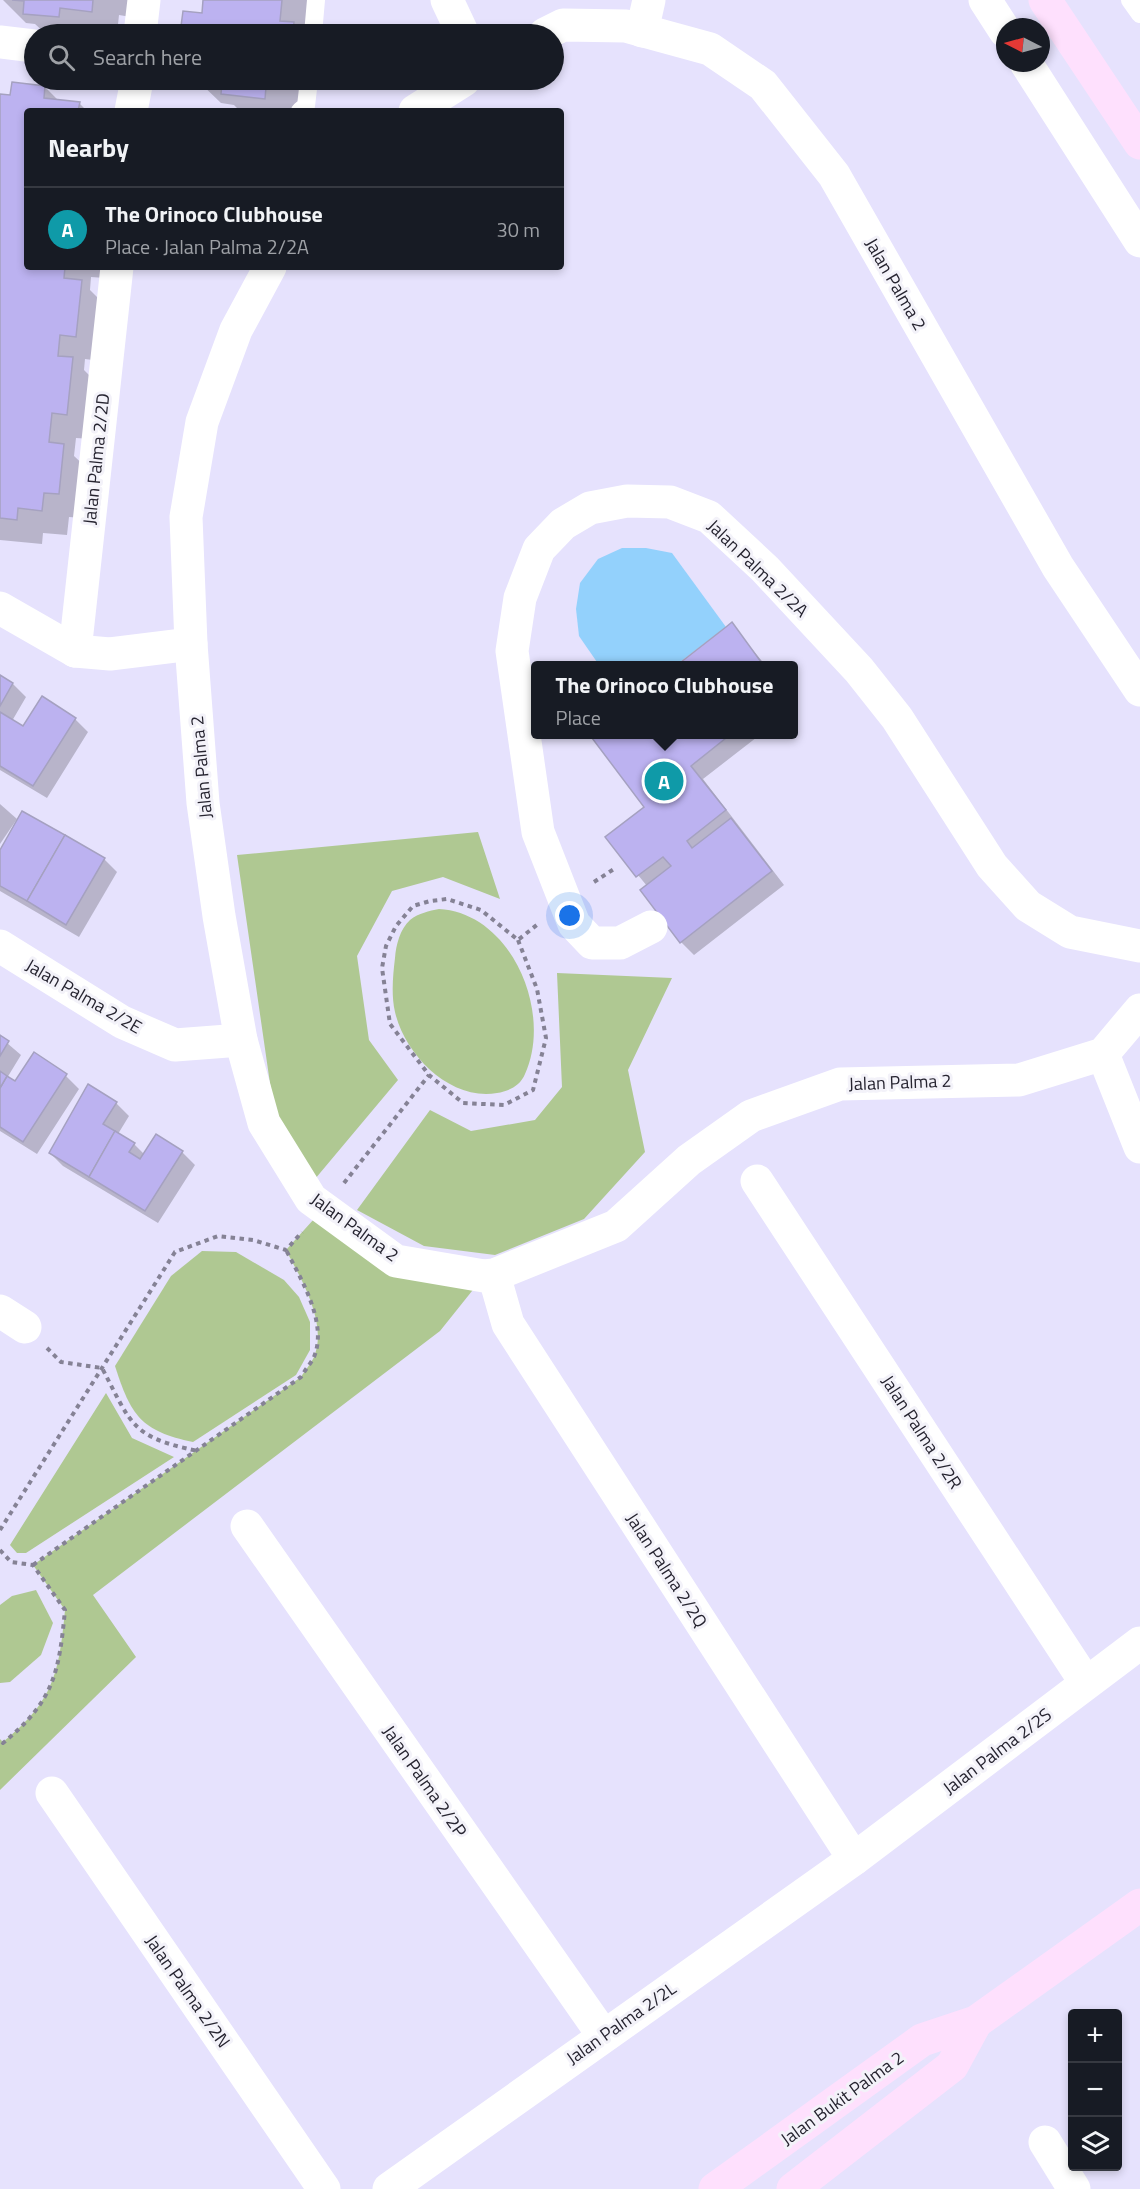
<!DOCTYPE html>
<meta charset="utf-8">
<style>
body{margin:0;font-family:"Titillium Web",sans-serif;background:#20242c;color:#f1f3f6}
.controls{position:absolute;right:18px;bottom:18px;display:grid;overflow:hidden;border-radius:6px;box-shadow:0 3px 9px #0003}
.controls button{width:54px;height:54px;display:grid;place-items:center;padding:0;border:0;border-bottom:2px solid #363941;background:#171b24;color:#f1f3f6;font:30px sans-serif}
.compass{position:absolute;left:996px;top:18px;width:54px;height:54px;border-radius:50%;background:#171b24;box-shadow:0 3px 9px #0003;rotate:276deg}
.you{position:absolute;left:570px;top:916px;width:21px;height:21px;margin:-15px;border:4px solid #fff;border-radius:50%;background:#1a73e8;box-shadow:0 0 0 9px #1a73e833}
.badge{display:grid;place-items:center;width:39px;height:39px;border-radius:50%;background:#c89bca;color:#fff;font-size:20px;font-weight:700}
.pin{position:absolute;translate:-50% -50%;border:3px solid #fff;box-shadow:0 2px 6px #0006}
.popup{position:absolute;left:531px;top:661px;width:267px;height:78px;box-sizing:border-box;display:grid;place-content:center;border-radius:6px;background:#171b24;filter:drop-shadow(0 2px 4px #0005);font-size:20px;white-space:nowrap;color:#9ea1a6}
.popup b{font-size:22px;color:#f1f3f6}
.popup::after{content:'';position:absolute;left:50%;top:100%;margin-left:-12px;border:12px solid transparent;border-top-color:#171b24}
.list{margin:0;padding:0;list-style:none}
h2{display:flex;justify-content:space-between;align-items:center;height:78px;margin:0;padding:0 24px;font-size:26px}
h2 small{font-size:20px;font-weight:400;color:#9ea1a6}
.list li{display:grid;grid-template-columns:39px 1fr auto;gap:18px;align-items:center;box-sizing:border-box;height:84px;padding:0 24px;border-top:2px solid #363941}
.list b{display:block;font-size:22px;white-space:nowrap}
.list p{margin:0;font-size:20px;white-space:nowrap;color:#9ea1a6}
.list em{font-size:20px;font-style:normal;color:#9ea1a6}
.icon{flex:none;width:33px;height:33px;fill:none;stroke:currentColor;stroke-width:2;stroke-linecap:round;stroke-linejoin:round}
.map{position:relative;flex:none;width:1140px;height:2189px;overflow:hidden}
.search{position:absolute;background:#171b24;box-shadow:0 3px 9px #0003;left:24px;top:24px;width:540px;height:66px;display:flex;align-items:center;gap:15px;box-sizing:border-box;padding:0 21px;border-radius:33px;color:#9ea1a6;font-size:22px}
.panel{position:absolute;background:#171b24;box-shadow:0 3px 9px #0003;left:24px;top:108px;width:540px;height:162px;border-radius:6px}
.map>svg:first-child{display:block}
</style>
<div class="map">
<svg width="1140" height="2189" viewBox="0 0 1140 2189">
<rect width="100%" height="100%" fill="#e6e2fd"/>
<g fill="#afc892">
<polygon points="478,832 500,899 443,877 392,891 357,956 369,1040 398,1080 315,1179 274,1111 237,855"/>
<path d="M 439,909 C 512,913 553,1013 525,1074 C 520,1086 509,1091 497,1093 C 450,1101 405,1055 395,1012 C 391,995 393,975 395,958 C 396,945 400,929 410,920 C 419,913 429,911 439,909 Z"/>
<polygon points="557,973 672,978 628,1070 645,1152 584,1219 495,1255 424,1246 357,1210 430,1110 471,1131 535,1120 562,1087"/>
<path d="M 323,1209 L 396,1261 L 484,1276 L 440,1331 L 93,1595 L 136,1657 L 0,1790 L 0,1739 L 3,1742 C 54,1701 59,1673 65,1610 L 33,1565 L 301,1377 C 305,1370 311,1364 314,1357 C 328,1323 301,1279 286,1250 Z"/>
<path d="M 202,1251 L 236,1252 L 284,1280 L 299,1297 L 310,1322 L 310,1350 L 296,1375 L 193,1442 C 141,1431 131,1416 115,1366 L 171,1276 Z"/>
<polygon points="106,1393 132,1438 174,1457 26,1553 17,1553 10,1545"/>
<polygon points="36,1590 53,1623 41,1655 10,1682 0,1683 0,1605 12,1596"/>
</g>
<polygon fill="#93d1fc" points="622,548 646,548 672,553 726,627 676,665 599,665 579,636 576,609 580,583 598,559"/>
<g fill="#0003">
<polygon points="3,0 133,0 131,17 119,15 117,34 85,32 85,34 46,34 35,24 26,23"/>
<polygon points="203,0 321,0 306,34 182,34 184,13 203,15"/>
<polygon points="197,80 315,80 312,111 240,111 234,105 221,103"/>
<polygon points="45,87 59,101 79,103 87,111 27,111 27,267 106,267 105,278 91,277 90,290 106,306 100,361 85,359 84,370 98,384 91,439 76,438 74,456 89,470 84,518 69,517 67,535 43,533 42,544 0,540 0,96 11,97"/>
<polygon points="731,624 766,666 679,666"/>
<polygon points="0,676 13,684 26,697 12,721 23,728 42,698 75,719 88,732 47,798 0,770"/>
<polygon points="591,734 761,734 703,779 784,885 694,955 681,942 647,886 607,837 646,807"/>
<polygon points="0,804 17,819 0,844"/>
<polygon points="23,813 104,859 117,872 79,937 0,891 0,854"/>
<polygon points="0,1037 21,1055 7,1078 16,1083 35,1054 66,1076 79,1089 37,1154 0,1131"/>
<polygon points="116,1103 129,1116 118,1134 134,1144 145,1155 157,1136 182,1152 195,1165 158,1223 63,1166 50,1153"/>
</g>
<g fill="#bcb2f0" stroke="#a5a1c0" stroke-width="1.5">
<polygon points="12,0 93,0 92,12 60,8 59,17 23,14 24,1"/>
<polygon points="203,0 282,0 280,21 294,22 293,34 180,34 183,11 202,13"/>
<polygon points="201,80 288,80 287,89 266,87 265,99 221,94 222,82"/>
<polygon points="12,82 45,86 44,98 80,102 78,111 27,111 27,267 65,267 64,278 82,280 76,337 60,335 58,356 73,357 67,415 52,413 49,442 64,444 59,494 44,493 42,511 18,508 17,520 0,518 0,94 10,95"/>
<polygon points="732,622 764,666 676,666 726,627"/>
<polygon points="0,675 13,683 0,706"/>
<polygon points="42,696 76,718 33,786 0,766 0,712 23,726"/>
<polygon points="589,734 731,734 691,766 726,810 687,841 692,848 731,818 772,871 680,943 640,890 671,866 663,857 636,877 605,837 644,807"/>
<polygon points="22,811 65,835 27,901 0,886 0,850"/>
<polygon points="65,835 105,858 66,925 27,901"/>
<polygon points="0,1035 9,1041 0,1056"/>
<polygon points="34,1052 67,1074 23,1142 0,1127 0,1088 7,1076 15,1081"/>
<polygon points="0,1071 7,1076 0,1088"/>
<polygon points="88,1084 117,1102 103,1124 115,1131 89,1177 49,1153"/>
<polygon points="115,1131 135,1143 129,1152 140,1159 156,1134 183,1151 145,1211 89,1177"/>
</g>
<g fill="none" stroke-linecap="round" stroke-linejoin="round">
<g stroke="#858295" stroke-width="4" stroke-dasharray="4.5 4.5" stroke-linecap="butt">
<polyline points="594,882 614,869"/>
<polyline points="518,940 537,989 546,1038 533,1090 504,1105 463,1103 429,1075 390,1024 382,968 386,946 396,926 413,906 430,901 447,899 481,910 518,940 538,924"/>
<polyline points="344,1183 429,1075"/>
<path d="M 47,1348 L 61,1362 L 102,1368 C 132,1425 131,1437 198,1451"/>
<polyline points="0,1530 175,1252 218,1236 253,1240 286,1250 302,1232"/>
<path d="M 0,1550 L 11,1562 L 33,1565 L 65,1610 C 59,1673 54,1701 3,1743 L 0,1739"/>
<path d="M 33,1565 L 301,1377 C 305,1370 311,1363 314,1357 C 328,1323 301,1279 286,1250"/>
</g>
<g stroke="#fff" stroke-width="18">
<polyline points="1130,0 1140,14"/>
<polyline points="313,34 316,0"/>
<polyline points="300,111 306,106 309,80"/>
</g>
<g stroke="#fff" stroke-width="33">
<polyline points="447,0 463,34"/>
<polyline points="985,0 1005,31"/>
<polyline points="642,31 649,0"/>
<polyline points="140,34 144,0"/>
<polyline points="545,34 563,25 626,26 710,49 763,85 834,175 1058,567 1140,690"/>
<polyline points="0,42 34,46"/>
<polyline points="1026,63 1140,241"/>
<polyline points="131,111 137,80"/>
<polyline points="415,111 464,80"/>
<polyline points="270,267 236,330 202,422 186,517 191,644 203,803 219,916 241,1040 264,1123 311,1199 396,1261 484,1276 494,1275 616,1226 689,1160 751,1116 840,1084 1019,1080 1103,1054 1140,1010"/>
<polyline points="0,608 75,651 110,654 191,644"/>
<polyline points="75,651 117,267"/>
<polyline points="651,927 620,943 592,943 574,924 538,832 512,651 520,598 539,549 563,524 590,508 627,501 670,502 709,517 765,569 859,670 897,718 992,866 1028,906 1070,932 1140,946"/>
<polyline points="0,946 122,1022 175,1045 241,1040"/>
<polyline points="1103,1054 1140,1147"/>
<polyline points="757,1181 1086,1683"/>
<polyline points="494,1275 508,1324 854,1859"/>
<polyline points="0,1311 25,1327"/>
<polyline points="247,1526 603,2035"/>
<polyline points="52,1793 324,2189"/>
<polyline points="1045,2142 1074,2189"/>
<polyline points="389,2189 854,1859 1140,1643"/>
</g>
<g stroke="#fee0fd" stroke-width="33">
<polyline points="1045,0 1140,143"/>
<polyline points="715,2189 922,2040 976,2022 1140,1905"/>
<polyline points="793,2189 952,2066 976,2022"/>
</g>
</g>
<g text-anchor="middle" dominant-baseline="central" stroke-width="6" stroke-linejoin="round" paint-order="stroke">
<g font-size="18" fill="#262430" stroke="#f3f2f9">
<text transform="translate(896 284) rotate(60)">Jalan Palma 2</text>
<text transform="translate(96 459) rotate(-84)">Jalan Palma 2/2D</text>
<text transform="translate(758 568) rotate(44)">Jalan Palma 2/2A</text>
<text transform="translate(201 767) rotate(-95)">Jalan Palma 2</text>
<text transform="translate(84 996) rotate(30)">Jalan Palma 2/2E</text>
<text transform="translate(900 1082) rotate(-2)">Jalan Palma 2</text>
<text transform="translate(355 1227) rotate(36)">Jalan Palma 2</text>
<text transform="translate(922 1432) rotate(57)">Jalan Palma 2/2R</text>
<text transform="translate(667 1570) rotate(57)">Jalan Palma 2/2Q</text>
<text transform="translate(997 1751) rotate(-37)">Jalan Palma 2/2S</text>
<text transform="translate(425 1781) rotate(55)">Jalan Palma 2/2P</text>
<text transform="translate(188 1991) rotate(55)">Jalan Palma 2/2N</text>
<text transform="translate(621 2023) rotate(-35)">Jalan Palma 2/2L</text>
<text transform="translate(842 2098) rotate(-36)">Jalan Bukit Palma 2</text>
</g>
</g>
</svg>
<div class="controls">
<button>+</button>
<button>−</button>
<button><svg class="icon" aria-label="layers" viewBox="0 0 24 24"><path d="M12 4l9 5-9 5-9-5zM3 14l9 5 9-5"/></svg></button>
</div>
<svg class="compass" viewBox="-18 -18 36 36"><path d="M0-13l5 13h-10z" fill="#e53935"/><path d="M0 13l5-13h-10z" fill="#9ea1a6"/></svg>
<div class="you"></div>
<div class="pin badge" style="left:664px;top:781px;background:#0f9aa8">A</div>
<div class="popup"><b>The Orinoco Clubhouse</b>Place</div>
<div class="search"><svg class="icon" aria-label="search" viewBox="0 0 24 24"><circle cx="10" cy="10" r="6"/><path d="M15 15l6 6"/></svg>Search here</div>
<section class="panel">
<h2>Nearby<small></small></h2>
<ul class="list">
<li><span class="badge" style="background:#0f9aa8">A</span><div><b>The Orinoco Clubhouse</b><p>Place · Jalan Palma 2/2A</p></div><em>30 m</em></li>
</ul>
</section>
</div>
